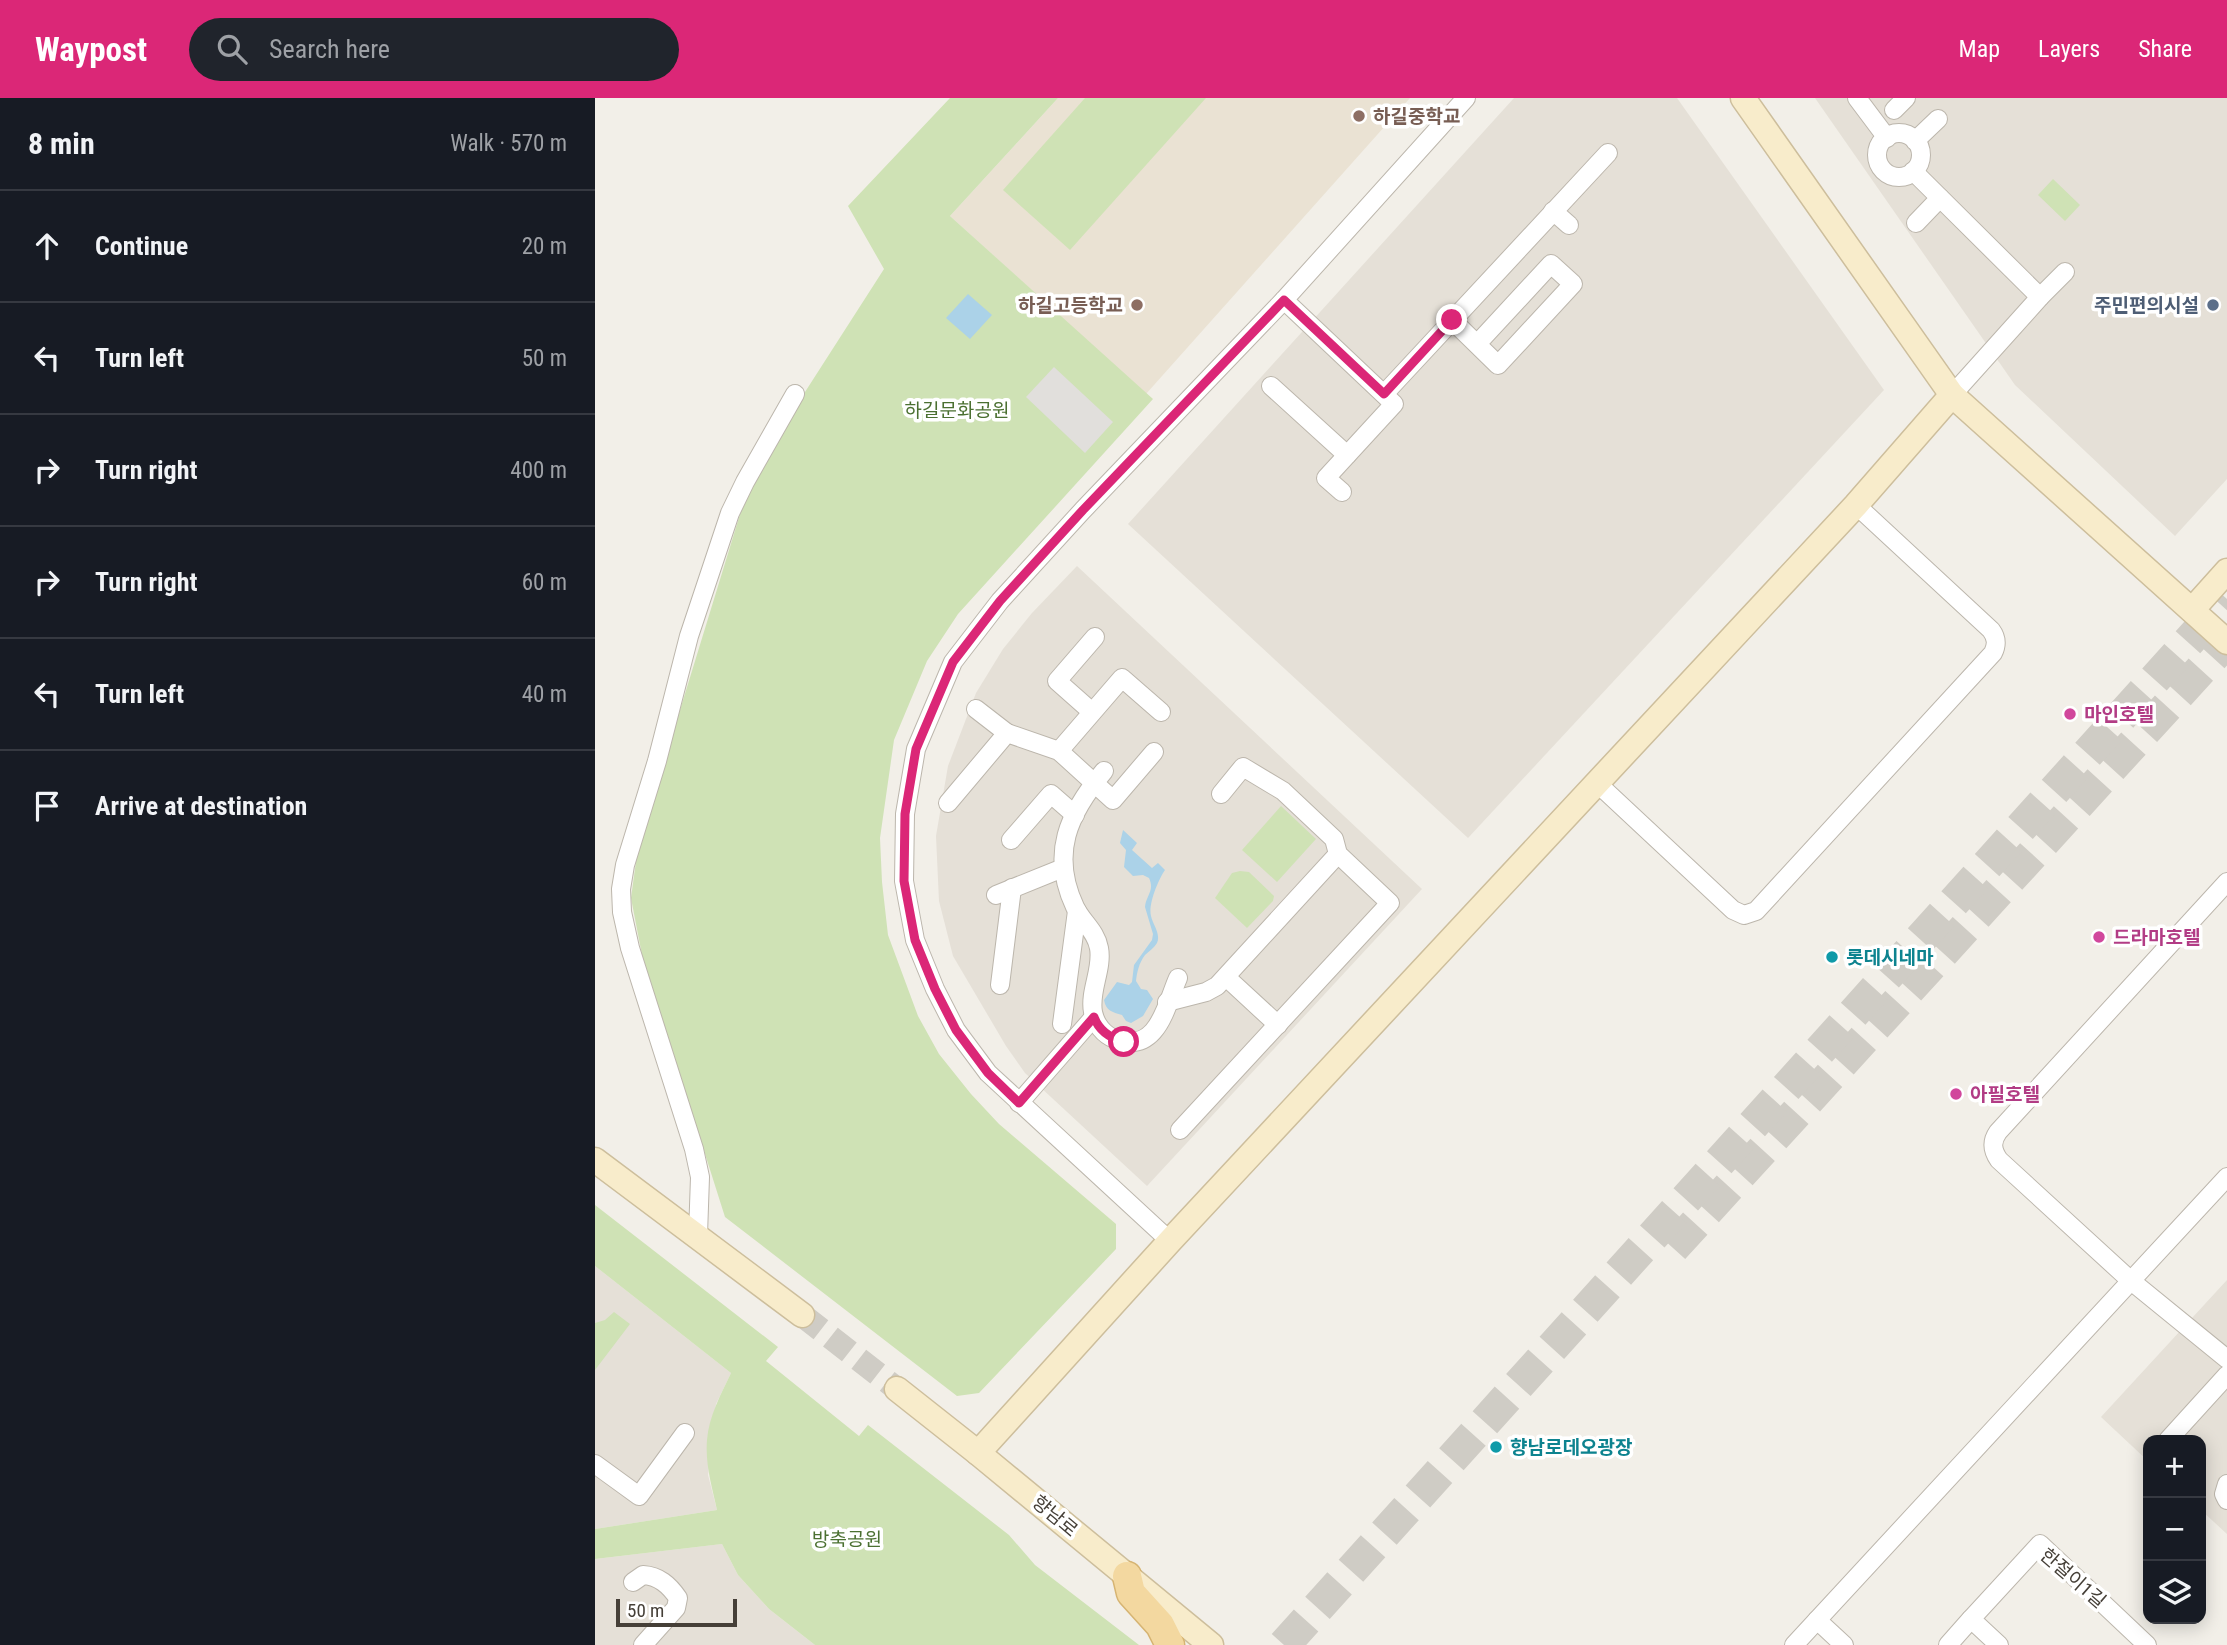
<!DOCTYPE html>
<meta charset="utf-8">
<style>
body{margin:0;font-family:"Roboto Condensed","Noto Sans KR",sans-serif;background:#20242c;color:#f1f3f6}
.controls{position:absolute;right:21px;bottom:21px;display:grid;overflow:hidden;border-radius:14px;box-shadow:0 4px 18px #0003}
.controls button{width:63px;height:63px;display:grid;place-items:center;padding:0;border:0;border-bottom:2px solid #363941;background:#171b24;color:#f1f3f6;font:35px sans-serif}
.scale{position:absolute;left:21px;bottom:18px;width:121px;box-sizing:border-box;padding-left:7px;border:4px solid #453f37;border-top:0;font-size:19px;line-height:24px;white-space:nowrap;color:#453f37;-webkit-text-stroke:5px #fff;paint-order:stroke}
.stop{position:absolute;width:21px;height:21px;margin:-16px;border:5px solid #db2777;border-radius:50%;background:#fff}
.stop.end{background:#db2777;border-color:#fff;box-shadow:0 2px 7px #0008}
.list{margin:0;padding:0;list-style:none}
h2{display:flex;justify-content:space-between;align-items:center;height:91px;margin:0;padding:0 28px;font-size:30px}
h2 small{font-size:23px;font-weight:400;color:#9ea1a6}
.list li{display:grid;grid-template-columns:46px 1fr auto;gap:21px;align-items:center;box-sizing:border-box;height:112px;padding:0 28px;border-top:2px solid #363941}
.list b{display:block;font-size:26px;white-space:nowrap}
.list em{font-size:23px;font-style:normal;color:#9ea1a6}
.icon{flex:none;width:38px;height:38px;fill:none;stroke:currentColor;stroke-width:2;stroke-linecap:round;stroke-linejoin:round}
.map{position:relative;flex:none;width:1632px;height:1547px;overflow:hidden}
header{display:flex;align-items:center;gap:42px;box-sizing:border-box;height:98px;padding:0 35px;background:#db2777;color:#fff}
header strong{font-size:33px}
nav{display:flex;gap:38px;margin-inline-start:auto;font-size:24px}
.search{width:490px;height:63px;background:#20242c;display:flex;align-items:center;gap:18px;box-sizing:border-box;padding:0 24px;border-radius:38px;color:#9ea1a6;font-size:26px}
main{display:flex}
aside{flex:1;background:#171b24}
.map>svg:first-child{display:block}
</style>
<header>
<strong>Waypost</strong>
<div class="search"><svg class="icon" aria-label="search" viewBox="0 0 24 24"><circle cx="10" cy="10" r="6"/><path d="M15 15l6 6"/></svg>Search here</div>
<nav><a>Map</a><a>Layers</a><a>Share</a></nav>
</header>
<main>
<aside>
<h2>8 min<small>Walk · 570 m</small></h2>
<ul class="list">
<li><svg class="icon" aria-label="ahead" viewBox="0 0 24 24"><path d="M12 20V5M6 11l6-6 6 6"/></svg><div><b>Continue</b></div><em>20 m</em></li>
<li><svg class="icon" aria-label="left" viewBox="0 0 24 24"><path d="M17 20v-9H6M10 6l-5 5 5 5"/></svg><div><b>Turn left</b></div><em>50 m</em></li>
<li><svg class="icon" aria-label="right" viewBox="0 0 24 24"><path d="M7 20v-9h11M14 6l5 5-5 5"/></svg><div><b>Turn right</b></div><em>400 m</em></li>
<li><svg class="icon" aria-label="right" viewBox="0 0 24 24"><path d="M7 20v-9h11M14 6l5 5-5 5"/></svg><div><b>Turn right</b></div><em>60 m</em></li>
<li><svg class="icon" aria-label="left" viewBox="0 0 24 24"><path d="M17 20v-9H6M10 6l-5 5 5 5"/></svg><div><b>Turn left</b></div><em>40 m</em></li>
<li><svg class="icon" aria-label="arrive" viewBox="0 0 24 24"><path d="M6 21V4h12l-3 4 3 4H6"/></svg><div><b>Arrive at destination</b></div></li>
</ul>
</aside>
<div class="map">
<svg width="1632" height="1547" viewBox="0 0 1632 1547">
<rect width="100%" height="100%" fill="#f2efe8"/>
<g fill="#e5e0d7">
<polygon points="919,0 1082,0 1289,292 873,740 533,426"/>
<polygon points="1220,0 1632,0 1632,381 1580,438 1420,287"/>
<polygon points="482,468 827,791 552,1088 430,975 411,948 358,858 344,803 341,738 353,668 381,595 408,551 437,515"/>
<polygon points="0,1168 136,1275 121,1306 113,1377 122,1412 0,1431"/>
<polygon points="1632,1182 1632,1436 1606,1412 1606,1342 1553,1342 1553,1363 1506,1319"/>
<polygon points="127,1446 143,1477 174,1511 220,1547 0,1547 0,1461"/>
</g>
<polygon fill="#eae2d3" points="463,0 815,0 551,296 355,118"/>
<g fill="#cfe2b5">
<polygon points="355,0 463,0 355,118 558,301 363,516 332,563 299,642 285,740 287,784 293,837 323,918 344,956 376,996 404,1026 521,1126 521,1151 384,1295 362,1298 130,1119 47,857 36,800 43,749 150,400 210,294 289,171 253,108"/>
<polygon points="490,0 611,0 475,152 408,92"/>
<polygon points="1458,81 1485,107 1470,123 1443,97"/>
<polygon points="686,708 721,741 682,784 647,752"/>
<polygon points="645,773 654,774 679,798 678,803 652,830 620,800 637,775"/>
<path d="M 0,1107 L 183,1249 L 171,1263 L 264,1338 L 273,1327 L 414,1437 L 440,1467 L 544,1547 L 220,1547 L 174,1511 L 143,1477 L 127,1446 L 0,1461 L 0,1431 L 122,1412 C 117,1389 110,1366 112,1342 C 114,1318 126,1296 136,1275 L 0,1168 Z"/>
<polygon points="19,1214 35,1226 0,1272 0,1225 10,1222"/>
</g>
<polygon fill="#e1dfdc" points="459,269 518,324 490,355 431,299"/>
<g fill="#abd2e8">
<polygon points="373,196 397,217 375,241 351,220"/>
<path d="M 528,732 L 542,745 L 537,752 L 557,770 L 563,765 L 570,772 C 563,782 553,807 556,818 C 558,827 566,836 562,845 C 559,850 554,853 550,857 C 544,865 542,874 541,883 L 546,891 L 552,892 L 558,901 L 548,918 L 536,925 L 531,923 L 527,917 C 517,914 511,913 509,902 L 522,884 L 534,887 L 537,884 L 539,867 L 557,842 L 558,836 L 550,809 C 551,797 560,793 554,780 L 548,777 L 538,778 L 529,769 L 531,752 L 525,745 Z"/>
</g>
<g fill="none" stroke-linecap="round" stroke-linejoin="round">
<polyline stroke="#cfccc5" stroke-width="24" stroke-dasharray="24 12" stroke-linecap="butt" points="207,1217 302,1291"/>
<g stroke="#cfccc5" stroke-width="33" stroke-dasharray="33 17" stroke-linecap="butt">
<polyline points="1078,1150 1632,543"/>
<polyline points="689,1547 1632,501"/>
</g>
<defs>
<g id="street">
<polyline points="1262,0 1292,40"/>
<polyline points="1299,12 1311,0"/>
<circle cx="1304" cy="57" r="22"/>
<polyline points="1320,43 1343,21"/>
<polyline points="1318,73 1445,199 1357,297"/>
<polyline points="958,113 974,127"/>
<polyline points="1321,125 1345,100"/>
<polyline points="1445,199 1470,174"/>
<polyline points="689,202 799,306 731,380 747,394"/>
<polyline points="857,222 903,267 978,186 956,166 882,246"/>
<polyline points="676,288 752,357"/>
<polyline points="789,296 1013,55"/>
<polyline points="381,611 412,635"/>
<polyline points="497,614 462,583 500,539"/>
<polyline points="464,653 527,580 566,614"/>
<path d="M 509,673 C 473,716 455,756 480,809 C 487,824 501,833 504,850 C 508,871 494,893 498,914 C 500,926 509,937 520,941 C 563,957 571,907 583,880"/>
<path d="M 1002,685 L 1138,812 L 1149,817 L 1161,813 L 1398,555 C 1402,547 1402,540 1396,532 L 1261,407"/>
<polyline points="353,705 412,635 464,653 518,702 559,654"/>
<polyline points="416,742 456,696 480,717"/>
<path d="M 1632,784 L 1403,1034 C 1396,1044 1397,1052 1404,1062 L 1535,1182 L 1632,1261"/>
<polyline points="401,797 468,770"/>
<polyline points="631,879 683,927"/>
<polyline points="405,887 417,790"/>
<polyline points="572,904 611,894 622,888 743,756"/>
<polyline points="467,926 482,813"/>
<polyline points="424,1005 499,919"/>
<polyline points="585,1032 795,805 743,756 739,741 688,693 648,669 626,696"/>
<polyline points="103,1137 105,1079 99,1051 35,850 27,814 26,791 30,767 62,663 94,538 135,415 150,384 200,296"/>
<polyline points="575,1143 393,975 361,932 340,891 320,842 309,783 310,716 321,651 358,564 405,503 488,412 689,202 871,0"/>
<polyline points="1573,1342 1632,1277"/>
<polyline points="0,1366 44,1398 90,1335"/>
<polyline points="1632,1386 1629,1396 1632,1402"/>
<path d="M 38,1484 L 48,1477 C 64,1478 74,1487 83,1500 L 81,1510 L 48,1547"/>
<polyline points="1222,1522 1249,1547"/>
<polyline points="1199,1547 1632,1079"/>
<polyline points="1353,1547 1376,1521"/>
<polyline points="1404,1547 1376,1521 1445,1446 1552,1547"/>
</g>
<g id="secondary">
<polyline points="1148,0 1357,297 1632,544"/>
<polyline points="1597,512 1632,473"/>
<polyline points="0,1062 207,1217"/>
<polyline points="302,1291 383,1355 616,1547"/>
<polyline points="383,1355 575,1143 1261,407 1357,297"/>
</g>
<polyline id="primary" points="532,1478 536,1495 565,1527 575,1547"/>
</defs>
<use href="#street" stroke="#bcb6ac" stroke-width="20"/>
<use href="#secondary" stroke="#cdbe9c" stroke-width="27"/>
<use href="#primary" stroke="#d6b472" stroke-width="31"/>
<use href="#street" stroke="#fff" stroke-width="18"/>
<use href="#secondary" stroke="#f8eccb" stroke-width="24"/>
<use href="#primary" stroke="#f3d8a0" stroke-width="28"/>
</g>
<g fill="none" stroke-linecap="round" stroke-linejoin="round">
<path stroke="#db2777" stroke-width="9" d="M 529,944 C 515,940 504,933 499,919 L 424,1005 L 393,975 L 361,932 L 340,891 L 320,842 L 309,783 L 310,716 L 321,651 L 358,564 L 405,503 L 488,412 L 689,202 L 789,296 L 857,222"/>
</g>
<g fill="#8d6e63" stroke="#fff" stroke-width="2.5">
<circle cx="764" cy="18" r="7"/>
<circle cx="542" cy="207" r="7"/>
</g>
<circle fill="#5c6f8a" stroke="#fff" stroke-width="2.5" cx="1618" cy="207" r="7"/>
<g fill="#d1479c" stroke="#fff" stroke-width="2.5">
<circle cx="1475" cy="616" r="7"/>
<circle cx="1504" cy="839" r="7"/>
<circle cx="1361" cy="996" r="7"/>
</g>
<g fill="#0f9aa8" stroke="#fff" stroke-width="2.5">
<circle cx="1237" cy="859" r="7"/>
<circle cx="901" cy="1349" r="7"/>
</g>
<g text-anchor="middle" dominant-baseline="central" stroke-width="7" stroke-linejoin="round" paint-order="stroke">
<g font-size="19" font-weight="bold" fill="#785e54" stroke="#fff" text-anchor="start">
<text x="778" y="18">하길중학교</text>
<text x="528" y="207" text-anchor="end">하길고등학교</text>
</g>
<g font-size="19" font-weight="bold" fill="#4e5e75" stroke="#fff" text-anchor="end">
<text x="1604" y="207">주민편의시설</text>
</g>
<g font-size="19" fill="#4b7031" stroke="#fff">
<text x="362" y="312">하길문화공원</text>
<text x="252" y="1441">방축공원</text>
</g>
<g font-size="19" font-weight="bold" fill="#b23c85" stroke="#fff" text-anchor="start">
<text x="1489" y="616">마인호텔</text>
<text x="1518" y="839">드라마호텔</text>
<text x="1375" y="996">아필호텔</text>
</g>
<g font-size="19" font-weight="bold" fill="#0d838f" stroke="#fff" text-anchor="start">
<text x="1251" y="859">롯데시네마</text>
<text x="915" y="1349">향남로데오광장</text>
</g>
<g font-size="19" fill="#453f37" stroke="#fff">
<text transform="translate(460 1418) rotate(40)">향남로</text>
<text transform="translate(1478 1480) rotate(41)">한절이1길</text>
</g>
</g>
</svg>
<div class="controls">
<button>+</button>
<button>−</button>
<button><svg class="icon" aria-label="layers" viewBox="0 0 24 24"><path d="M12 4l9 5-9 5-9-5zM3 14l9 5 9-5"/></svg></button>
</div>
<div class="scale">50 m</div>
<div class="stop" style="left:529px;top:944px"></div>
<div class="stop end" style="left:857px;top:222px"></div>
</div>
</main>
